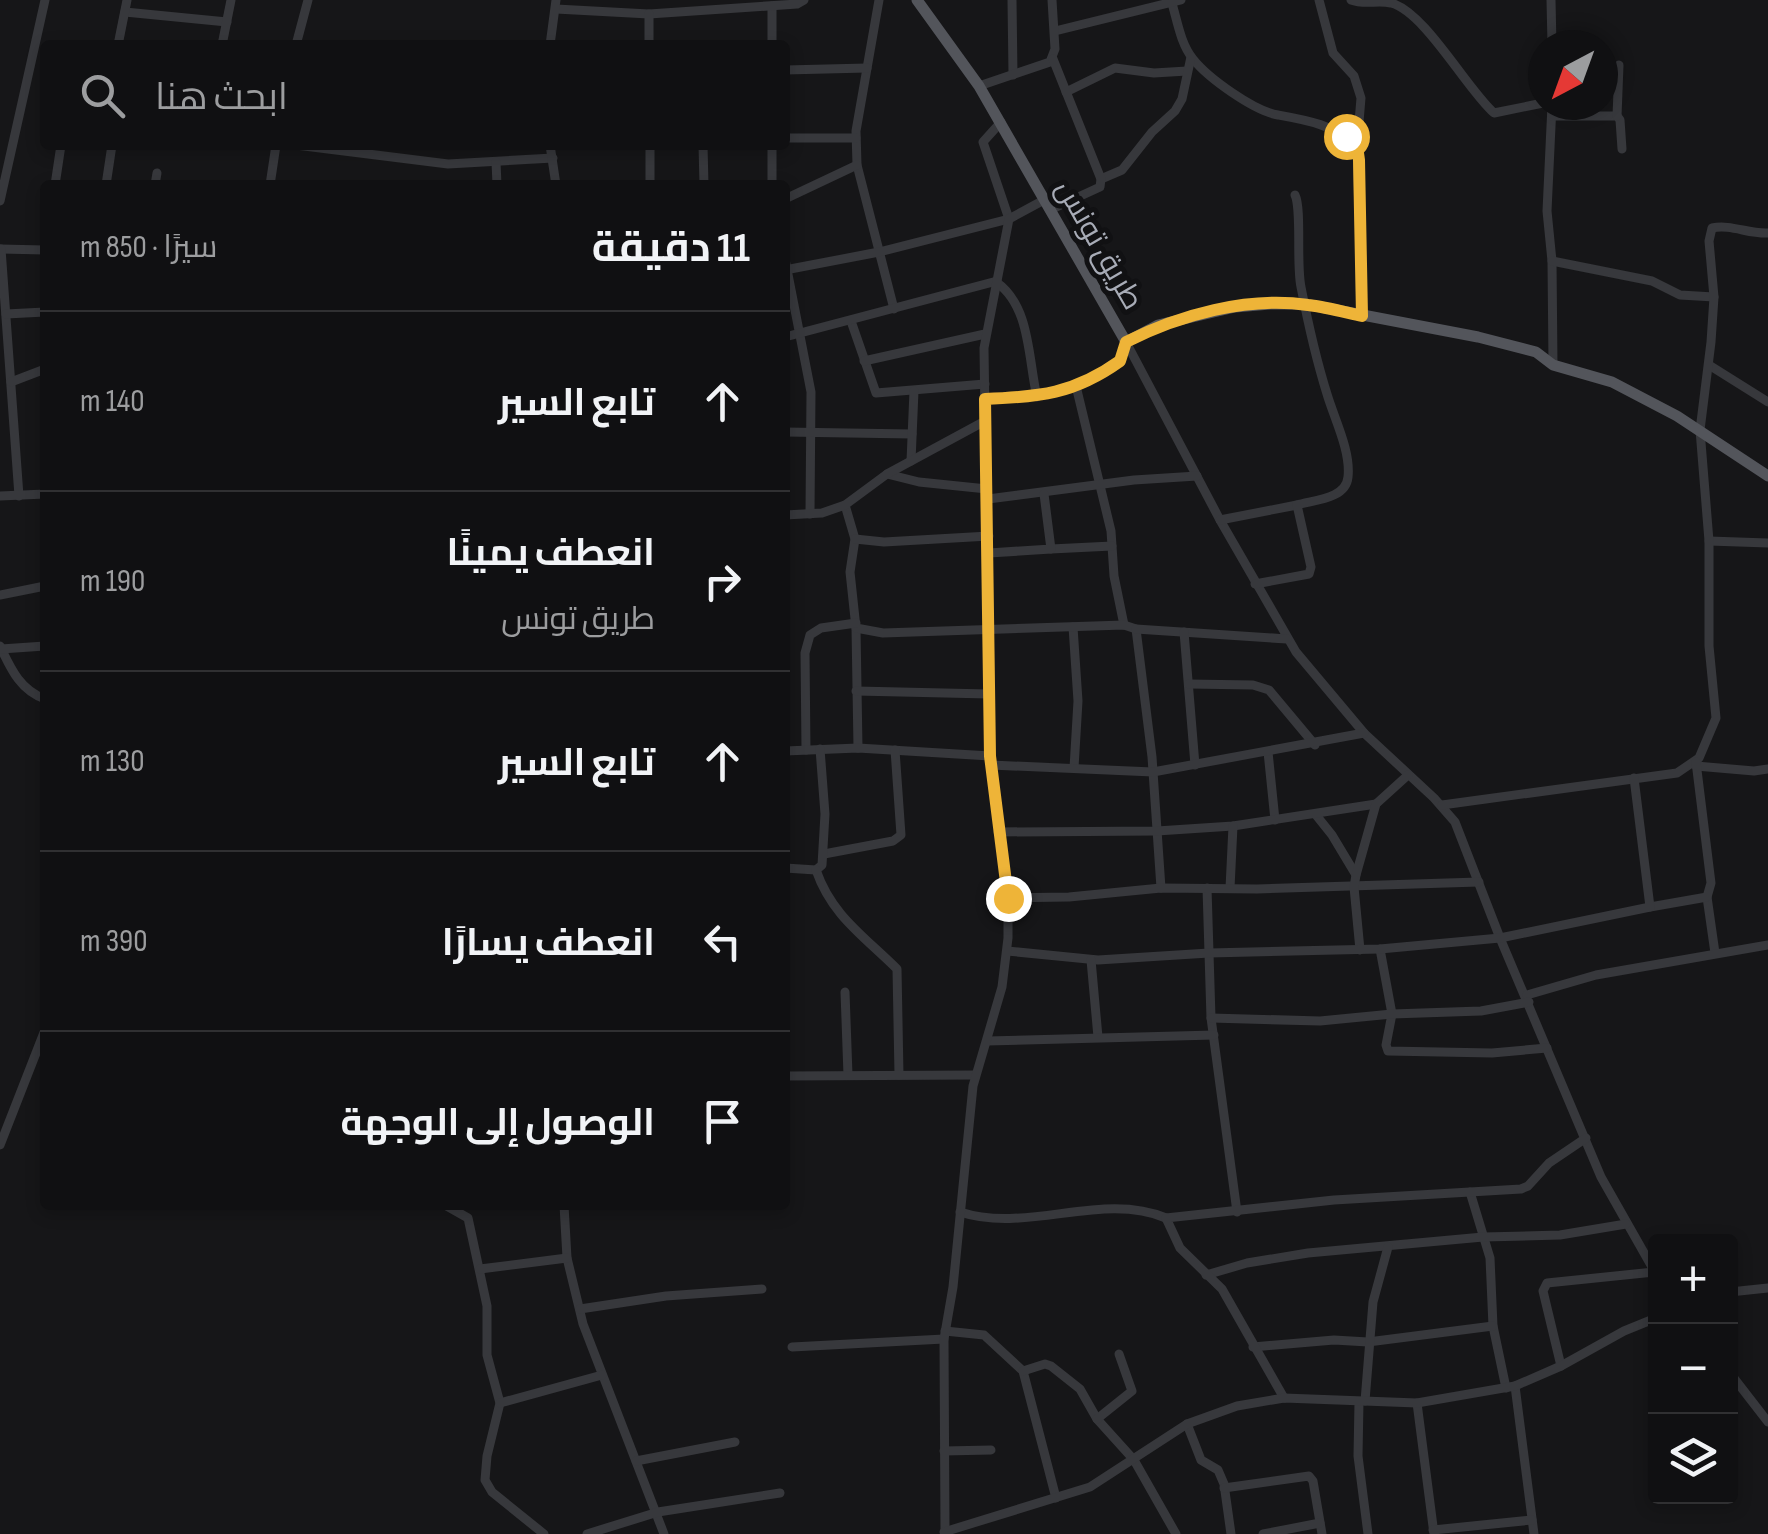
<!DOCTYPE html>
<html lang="ar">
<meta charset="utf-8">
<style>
body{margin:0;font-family:"Sofia Sans Condensed",Cairo,sans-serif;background:#19191b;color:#f1f3f6;direction:rtl}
.controls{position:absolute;right:30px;bottom:30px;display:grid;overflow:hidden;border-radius:10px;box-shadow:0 5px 15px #0003}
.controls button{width:90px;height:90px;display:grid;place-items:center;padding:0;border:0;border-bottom:2px solid #303032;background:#101012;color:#f1f3f6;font:50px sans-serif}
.compass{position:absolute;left:1528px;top:30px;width:90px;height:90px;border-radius:50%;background:#101012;box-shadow:0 5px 15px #0003;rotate:221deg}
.stop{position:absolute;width:30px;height:30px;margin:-22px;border:8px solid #eeb438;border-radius:50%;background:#fff}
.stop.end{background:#eeb438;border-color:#fff;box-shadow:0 2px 10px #0008}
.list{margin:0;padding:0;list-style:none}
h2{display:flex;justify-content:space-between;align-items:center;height:130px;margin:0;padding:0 40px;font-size:42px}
h2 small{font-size:32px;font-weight:400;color:#9c9d9f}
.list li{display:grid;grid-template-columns:65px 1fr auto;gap:30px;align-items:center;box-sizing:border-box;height:180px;padding:0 40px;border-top:2px solid #303032}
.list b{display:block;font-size:38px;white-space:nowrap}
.list p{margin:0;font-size:32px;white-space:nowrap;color:#9c9d9f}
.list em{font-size:32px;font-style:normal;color:#9c9d9f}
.icon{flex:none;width:55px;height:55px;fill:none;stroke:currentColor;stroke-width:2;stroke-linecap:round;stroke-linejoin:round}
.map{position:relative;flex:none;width:1768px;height:1534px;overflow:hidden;direction:ltr}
.search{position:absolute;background:#101012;box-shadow:0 5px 15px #0003;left:40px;top:40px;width:750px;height:110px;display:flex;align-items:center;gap:25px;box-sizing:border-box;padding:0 35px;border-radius:10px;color:#9c9d9f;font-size:38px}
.panel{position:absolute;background:#101012;box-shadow:0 5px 15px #0003;left:40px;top:180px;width:750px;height:1030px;border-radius:10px;direction:rtl}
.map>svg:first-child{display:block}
</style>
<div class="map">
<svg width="1768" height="1534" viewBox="0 0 1768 1534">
<rect width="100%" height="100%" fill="#161618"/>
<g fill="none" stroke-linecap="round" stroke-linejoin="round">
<g stroke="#37383c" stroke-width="9">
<polyline points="879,0 856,131 857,165 894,309"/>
<polyline points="1012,0 1013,75"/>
<path d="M 1171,0 C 1177,19 1180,43 1193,59 C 1208,78 1254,111 1278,115 C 1306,120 1335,125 1357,146 L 1362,315"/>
<polyline points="1319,0 1333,53 1354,76 1361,98 1357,146"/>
<path d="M 1351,0 C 1364,5 1378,0 1391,3 C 1425,12 1466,88 1494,113 L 1543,103"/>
<polyline points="1551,0 1552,45"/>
<polyline points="772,6 772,45"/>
<polyline points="556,9 649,14 797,4 804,0"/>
<polyline points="125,12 227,22"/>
<polyline points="649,14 649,45"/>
<polyline points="1055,31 1181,0"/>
<polyline points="118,45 127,0"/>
<polyline points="222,45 231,0"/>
<polyline points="296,45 308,0"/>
<polyline points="550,45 556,0"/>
<polyline points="785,70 867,68"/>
<polyline points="979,86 1050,62 1055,49 1052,0"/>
<polyline points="1066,92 1115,68 1154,73 1187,71"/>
<polyline points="1552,105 1547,211 1552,261 1553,365"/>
<polyline points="1552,116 1617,116 1620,120 1622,149"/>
<polyline points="1617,116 1619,65"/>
<polyline points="785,138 856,138"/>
<polyline points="296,145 448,164 553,158"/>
<polyline points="550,145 556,185"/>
<polyline points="703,145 704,185"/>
<polyline points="772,145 772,185"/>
<polyline points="496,162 497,185"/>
<polyline points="1101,179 1122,170 1152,132 1175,111 1182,99 1191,57"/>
<polyline points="55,185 61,145"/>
<polyline points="106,185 112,145"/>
<polyline points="155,185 157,173"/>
<polyline points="270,185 276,145"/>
<polyline points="650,185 650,145"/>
<polyline points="785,199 857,165"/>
<polyline points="0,201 45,0"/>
<polyline points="1050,210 1100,187 1101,179 1053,59"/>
<polyline points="0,249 45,250"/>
<polyline points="1,249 19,496"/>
<polyline points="785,259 811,392 810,514"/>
<polyline points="1552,261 1652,281 1680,295 1714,297"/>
<polyline points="785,270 879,252 1009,219 983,142 1001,122"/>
<path d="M 996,282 C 1031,306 1028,360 1037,397"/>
<polyline points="6,314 45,312"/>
<polyline points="851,321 876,393 985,384"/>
<polyline points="785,337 997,281"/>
<polyline points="1126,342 1220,520 1296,652 1364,733 1434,798 1455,822 1500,938 1601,1177 1656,1274"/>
<polyline points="864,361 985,334"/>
<polyline points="1709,365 1768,402"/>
<polyline points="11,382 45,369"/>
<polyline points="1076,386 1111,531 1114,576 1124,625"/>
<path d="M 985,399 C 1039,397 1074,394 1119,361 L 1126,342"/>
<polyline points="785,432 912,434"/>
<polyline points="911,461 914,391"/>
<polyline points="887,474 919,482 987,489"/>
<polyline points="0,496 45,494"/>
<polyline points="988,499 1134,480 1197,476"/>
<polyline points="845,505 855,539 850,572 856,628 858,748"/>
<polyline points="785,515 822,513 845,505 887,474 985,421"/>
<polyline points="1220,520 1297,505"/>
<polyline points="855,539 884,542 989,536"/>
<polyline points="1709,541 1768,543"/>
<polyline points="1051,549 1112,546"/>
<polyline points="989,553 1051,549 1044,494"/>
<path d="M 1255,584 L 1309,574 L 1311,567 L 1297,505 C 1314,500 1346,499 1348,477 C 1351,451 1334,418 1327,394 C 1316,359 1308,323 1301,287 C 1296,264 1302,209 1295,195"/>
<polyline points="0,595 45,586"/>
<polyline points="1073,627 1078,701 1074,768"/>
<polyline points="856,628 883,633 1124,625 1136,629 1152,757 1161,888"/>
<polyline points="1136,629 1287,639"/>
<polyline points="1184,632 1195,765"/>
<path d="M 0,646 C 11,669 20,690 45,699"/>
<polyline points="1,649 45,646"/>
<polyline points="1189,684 1253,685 1269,690 1315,745"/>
<polyline points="856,691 989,694"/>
<polyline points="806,750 805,653 810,635 821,628 856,623"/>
<polyline points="785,751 858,748 990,756"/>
<polyline points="1268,752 1275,820"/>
<polyline points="991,765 1153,772 1364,733"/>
<polyline points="1696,766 1754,771 1768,769"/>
<path d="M 1442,805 L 1677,773 L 1699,758 L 1716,718 L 1709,646 L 1709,541 L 1700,430 L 1711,342 L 1714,297 L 1709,241 L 1712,228 C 1731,224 1748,234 1768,233"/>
<polyline points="1316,815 1332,835 1356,875"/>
<polyline points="998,832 1157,831 1233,826 1376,804"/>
<polyline points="824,854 893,841 901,835 895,750"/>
<polyline points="785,868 816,870 822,865 825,814 820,749"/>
<path d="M 816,870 C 832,916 864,936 897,969 L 899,1075"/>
<polyline points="1207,888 1211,1018 1237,1212"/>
<polyline points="1230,888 1233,826"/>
<polyline points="1707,897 1715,953"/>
<polyline points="1008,898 1069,897 1161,888 1257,889 1479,882"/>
<polyline points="1650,907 1707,897 1711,883 1696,762"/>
<polyline points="1380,949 1392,1014 1386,1045 1388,1051 1492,1053 1547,1048"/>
<polyline points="1360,950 1354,887 1356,875 1376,804 1408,775"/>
<polyline points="1007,951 1098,960 1209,953 1380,949 1500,938 1650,907 1634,778"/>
<polyline points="1091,960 1098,1037"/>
<polyline points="845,992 848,1075"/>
<polyline points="1527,995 1596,975 1768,945"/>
<polyline points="1211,1018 1320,1021 1392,1014 1481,1011 1529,1002"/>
<polyline points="987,1041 1214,1035"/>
<polyline points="785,1076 975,1075"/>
<polyline points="0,1145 45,1030"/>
<polyline points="1470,1192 1490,1258 1493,1326 1506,1388"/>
<polyline points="445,1205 468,1218 487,1306 487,1355 500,1403 487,1456 485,1480 492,1492 544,1534"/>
<polyline points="564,1205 567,1258 583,1324 664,1534"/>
<path d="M 960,1212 C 1027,1234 1102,1191 1166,1218"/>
<polyline points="480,1269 567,1258"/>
<polyline points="1206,1275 1247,1263 1308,1253 1483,1237 1560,1235 1626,1224"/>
<polyline points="1730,1292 1768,1288"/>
<polyline points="580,1309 666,1296 762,1289"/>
<polyline points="945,1331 984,1335 1023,1371 1056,1498"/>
<polyline points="792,1347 944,1339"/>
<polyline points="1253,1347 1334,1340 1368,1342 1493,1326"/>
<polyline points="1561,1366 1543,1291 1547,1283 1654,1272"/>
<polyline points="1023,1371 1045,1364 1051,1366 1080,1389 1097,1419 1134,1460 1176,1534"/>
<polyline points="1730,1373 1768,1422"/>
<polyline points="1515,1386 1534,1534"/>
<polyline points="1284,1398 1222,1289 1180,1248 1166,1218 1334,1200 1521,1189 1528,1186 1549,1163 1586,1138"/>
<polyline points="1365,1401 1373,1302 1388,1247"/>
<polyline points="1359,1402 1358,1456 1368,1534"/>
<polyline points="500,1403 602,1375"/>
<polyline points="1417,1403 1434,1534"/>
<polyline points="1097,1419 1132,1391 1119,1354"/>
<polyline points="1187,1424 1201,1460 1218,1470 1224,1484 1231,1534"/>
<polyline points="944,1451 991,1450"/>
<polyline points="636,1461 735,1442"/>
<polyline points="1224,1488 1309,1476 1313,1481 1322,1534"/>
<polyline points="945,1530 944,1339 953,1287 973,1086 1002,987 1008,938 1008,898 990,756 984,348 1009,219 1044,200"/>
<polyline points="1433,1530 1532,1520"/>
<polyline points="944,1532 1090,1487 1187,1424 1237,1406 1284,1398 1417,1403 1515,1386 1561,1366 1624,1331 1656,1318"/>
<polyline points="587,1534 658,1512 780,1493"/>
<polyline points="1263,1534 1320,1523"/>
</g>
<polyline stroke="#53555b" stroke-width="11" points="917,0 979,86 1126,342 1158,325 1235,307 1270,304 1305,304 1478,337 1536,352 1553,365 1612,382 1677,416 1768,476"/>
</g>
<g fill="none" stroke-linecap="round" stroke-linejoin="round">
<path stroke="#eeb438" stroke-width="12" d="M 1008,898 L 990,756 L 985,399 C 1039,397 1074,394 1120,361 L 1126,342 C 1179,315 1248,296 1308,305 C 1326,307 1344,312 1362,316 L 1359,160 L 1357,146 L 1346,136"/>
</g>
<g text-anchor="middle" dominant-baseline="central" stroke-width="10" stroke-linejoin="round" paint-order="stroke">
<g font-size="30" fill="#a8acb7" stroke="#111113">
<text transform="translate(1099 245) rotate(60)">طريق تونس</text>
</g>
</g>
</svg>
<div class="controls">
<button>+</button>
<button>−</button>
<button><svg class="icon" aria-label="layers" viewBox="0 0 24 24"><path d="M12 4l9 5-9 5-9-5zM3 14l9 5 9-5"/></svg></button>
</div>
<svg class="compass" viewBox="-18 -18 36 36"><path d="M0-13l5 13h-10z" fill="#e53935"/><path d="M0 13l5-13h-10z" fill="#9c9d9f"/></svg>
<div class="stop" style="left:1346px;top:136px"></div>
<div class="stop end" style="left:1008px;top:898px"></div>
<div class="search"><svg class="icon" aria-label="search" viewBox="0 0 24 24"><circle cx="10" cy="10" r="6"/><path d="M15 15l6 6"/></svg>ابحث هنا</div>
<section class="panel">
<h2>11 دقيقة<small>سيرًا · 850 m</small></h2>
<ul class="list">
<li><svg class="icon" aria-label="ahead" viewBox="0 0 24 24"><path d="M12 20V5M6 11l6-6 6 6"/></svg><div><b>تابع السير</b></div><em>140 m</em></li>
<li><svg class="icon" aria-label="right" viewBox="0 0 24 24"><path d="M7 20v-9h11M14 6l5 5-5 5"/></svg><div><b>انعطف يمينًا</b><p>طريق تونس</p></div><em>190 m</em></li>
<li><svg class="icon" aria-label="ahead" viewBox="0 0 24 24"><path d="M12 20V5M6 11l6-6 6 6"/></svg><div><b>تابع السير</b></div><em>130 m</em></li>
<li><svg class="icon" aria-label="left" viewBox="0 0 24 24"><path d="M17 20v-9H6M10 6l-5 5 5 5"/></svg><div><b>انعطف يسارًا</b></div><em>390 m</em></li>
<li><svg class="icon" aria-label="arrive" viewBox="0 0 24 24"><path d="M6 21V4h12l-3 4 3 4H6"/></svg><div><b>الوصول إلى الوجهة</b></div></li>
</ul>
</section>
</div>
